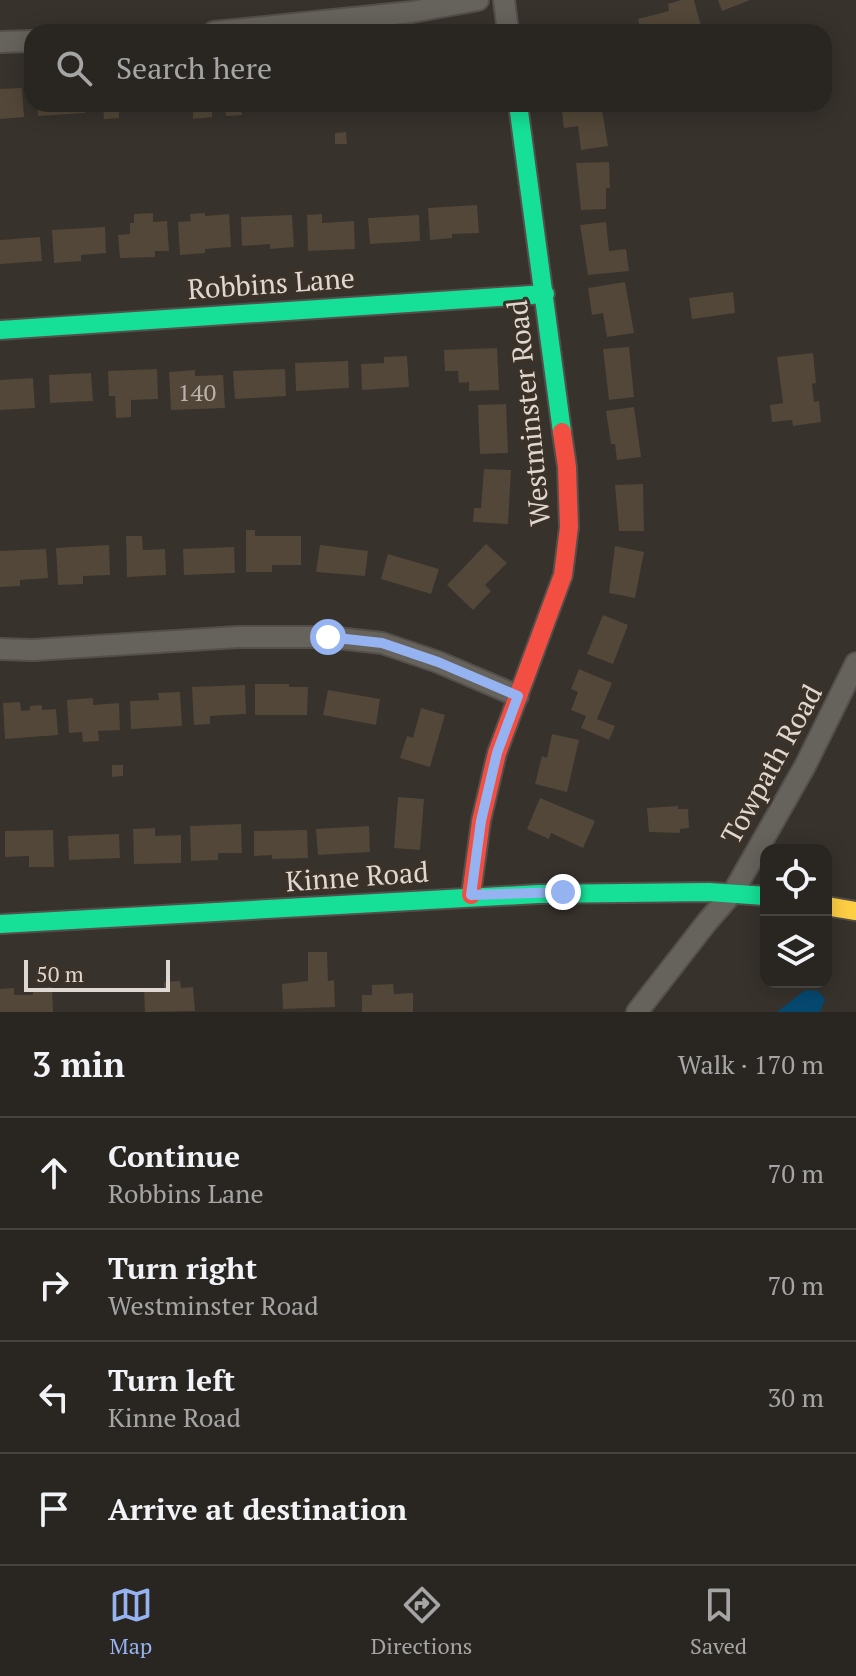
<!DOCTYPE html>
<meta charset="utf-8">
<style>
body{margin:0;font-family:"PT Serif",serif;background:#35322e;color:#f1f3f6}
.controls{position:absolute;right:24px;bottom:24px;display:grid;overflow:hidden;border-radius:16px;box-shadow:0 4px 20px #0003}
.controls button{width:72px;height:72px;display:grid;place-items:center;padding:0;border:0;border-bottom:2px solid #45433f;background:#292621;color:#f1f3f6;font:40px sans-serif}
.scale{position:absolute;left:24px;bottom:20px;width:146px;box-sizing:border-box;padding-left:8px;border:4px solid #dfd8d2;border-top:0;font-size:22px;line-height:28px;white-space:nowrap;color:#dfd8d2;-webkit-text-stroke:6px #3c3227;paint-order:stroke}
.stop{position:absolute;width:24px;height:24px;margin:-18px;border:6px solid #95b2f1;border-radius:50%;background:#fff}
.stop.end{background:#95b2f1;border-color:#fff;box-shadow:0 2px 8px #0008}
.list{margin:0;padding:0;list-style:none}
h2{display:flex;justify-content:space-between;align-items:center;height:104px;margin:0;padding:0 32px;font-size:34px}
h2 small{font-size:26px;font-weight:400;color:#a5a5a5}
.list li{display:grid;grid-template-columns:52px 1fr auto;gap:24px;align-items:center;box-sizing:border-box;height:112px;padding:0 32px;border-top:2px solid #45433f}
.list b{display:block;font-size:30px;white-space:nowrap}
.list p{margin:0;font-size:26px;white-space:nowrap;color:#a5a5a5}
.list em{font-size:26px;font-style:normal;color:#a5a5a5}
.icon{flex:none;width:44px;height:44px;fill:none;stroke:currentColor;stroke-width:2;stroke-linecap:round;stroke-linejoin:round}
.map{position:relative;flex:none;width:856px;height:1012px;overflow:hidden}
.search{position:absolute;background:#292621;box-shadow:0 4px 20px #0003;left:24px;right:24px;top:24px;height:88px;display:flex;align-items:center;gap:20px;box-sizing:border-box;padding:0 28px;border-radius:24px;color:#a5a5a5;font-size:30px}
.sheet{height:552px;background:#292621}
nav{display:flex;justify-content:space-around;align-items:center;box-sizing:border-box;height:112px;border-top:2px solid #45433f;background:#292621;font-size:22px;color:#a5a5a5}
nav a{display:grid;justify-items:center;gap:4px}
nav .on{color:#95b2f1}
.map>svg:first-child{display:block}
</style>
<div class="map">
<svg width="856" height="1012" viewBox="0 0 856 1012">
<rect width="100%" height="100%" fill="#37322c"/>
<polygon fill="#064970" points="805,990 818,991 825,999 820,1012 777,1012"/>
<g fill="#524738">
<polygon points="681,0 694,0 702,30 641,32 638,19 669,11 668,4"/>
<polygon points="718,0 750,0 722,11"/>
<polygon points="22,88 24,117 0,119 0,89"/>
<polygon points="37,104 85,104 85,113 38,116"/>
<polygon points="103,104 143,104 143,106 119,108 119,118 104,119"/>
<polygon points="164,104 212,104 212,117 193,119 193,109 164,111"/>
<polygon points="225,104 241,104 242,115 226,116"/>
<polygon points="299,104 316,104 316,108 299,109"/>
<polygon points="561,104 601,104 608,146 581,150 578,126 564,128"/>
<polygon points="346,132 347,144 335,144 335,133"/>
<polygon points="609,162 610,188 606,188 606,209 581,210 576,163"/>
<polygon points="477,205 479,233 452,234 452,238 430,240 428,208"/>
<polygon points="153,213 153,222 167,221 169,251 155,251 155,257 120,258 118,235 130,234 130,223 134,223 134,214"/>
<polygon points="205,213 205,216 229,214 231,247 205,249 205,253 180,255 178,222 191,221 190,214"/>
<polygon points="322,214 322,223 354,221 355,249 308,251 307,215"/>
<polygon points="292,215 294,247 270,249 270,244 242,246 241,217"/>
<polygon points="419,215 420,241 370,244 368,218"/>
<polygon points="606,222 609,251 626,249 629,271 588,275 580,225"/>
<polygon points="105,227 106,253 81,255 81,261 54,263 52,230"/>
<polygon points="40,237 42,261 0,264 0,240"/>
<polygon points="625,282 634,333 607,337 603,313 592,315 588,288"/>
<polygon points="733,292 735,313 692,319 689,298"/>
<polygon points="629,347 634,397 609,400 603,349"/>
<polygon points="497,348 499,390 469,391 469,382 459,383 458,371 445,371 444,350"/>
<polygon points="813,353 816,383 812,384 814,402 819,401 821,422 793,426 792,420 772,422 770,405 783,403 777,357"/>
<polygon points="407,356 409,387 362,390 361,364 384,363 384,357"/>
<polygon points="348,361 349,388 296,391 295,363"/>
<polygon points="157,369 158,399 131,400 131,417 116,418 115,396 109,396 108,371"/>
<polygon points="285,369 286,396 235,399 233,371"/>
<polygon points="195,370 195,376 223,375 225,408 171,410 169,372"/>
<polygon points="91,373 93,401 50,403 49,375"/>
<polygon points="33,378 35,408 0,410 0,380"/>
<polygon points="506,404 508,453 480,454 478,405"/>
<polygon points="634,407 641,457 617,460 615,444 611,444 606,411"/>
<polygon points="484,469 511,470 508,524 473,522 474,508 481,508"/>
<polygon points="643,484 644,531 619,531 615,485"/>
<polygon points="246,530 255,530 255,536 301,536 301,565 272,565 272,572 246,572"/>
<polygon points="126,536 142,536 143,550 165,549 166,575 127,577"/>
<polygon points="486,544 507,563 485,585 491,591 473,610 447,585"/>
<polygon points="109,545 110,575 83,576 83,584 58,585 56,548"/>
<polygon points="320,545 368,551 365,576 316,572"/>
<polygon points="615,546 644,552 635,598 609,593"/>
<polygon points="234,547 235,573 184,575 183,549"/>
<polygon points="46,549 48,578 20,580 20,586 0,587 0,551"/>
<polygon points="388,554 439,569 431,594 381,579"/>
<polygon points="603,615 628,625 613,664 587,654"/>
<polygon points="579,669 612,683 597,719 615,726 609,740 581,728 586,716 571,710 578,692 571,689"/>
<polygon points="255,684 289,684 289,687 308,687 307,715 255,715"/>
<polygon points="245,685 246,714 210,716 210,724 194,725 192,687"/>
<polygon points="328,690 380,699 376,725 323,715"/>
<polygon points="180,692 182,726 131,729 130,701 159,700 158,693"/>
<polygon points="93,698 93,705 119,703 120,730 98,731 99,741 83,742 82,732 69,733 67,700"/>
<polygon points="20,702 21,711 30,710 30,706 42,705 42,710 56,709 58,735 5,739 3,703"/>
<polygon points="421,708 445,715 430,767 400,758 407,736 413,738"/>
<polygon points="552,734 579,740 567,792 535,784 542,756 547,758"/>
<polygon points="112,765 123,765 123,776 112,777"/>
<polygon points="398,797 424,799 420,850 394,848"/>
<polygon points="540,798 595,821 583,848 551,833 549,839 527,829"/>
<polygon points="678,806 678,809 688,809 689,828 680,829 680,833 649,832 647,808"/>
<polygon points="241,824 242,853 218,853 218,860 191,861 190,826"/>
<polygon points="369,826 370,852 318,855 316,829"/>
<polygon points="155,828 155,836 181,835 181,863 134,864 133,829"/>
<polygon points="53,830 54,867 29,867 29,856 5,857 5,831"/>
<polygon points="307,830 308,858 272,859 272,855 254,856 254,831"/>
<polygon points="119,834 120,858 69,860 68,836"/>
<polygon points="308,952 327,952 328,981 334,980 335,1007 283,1009 282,984 308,981"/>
<polygon points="180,981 181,988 193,987 195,1011 145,1012 144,990 164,989 164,982"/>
<polygon points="393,984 394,994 413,993 413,1012 362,1012 362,995 372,995 372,985"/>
<polygon points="52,987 53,1012 0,1012 0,989 14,988 14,995 33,995 33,988"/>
</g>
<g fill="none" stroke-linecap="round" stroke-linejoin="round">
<defs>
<g id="street">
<polyline points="504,0 508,32"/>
<polyline points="214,32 412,12 478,0"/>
<polyline points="0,42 32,41"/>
<polyline points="0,649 33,650 238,637 328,637 382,643 438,662 518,696"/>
<polyline points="637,1012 707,922 734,891 805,766 856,663"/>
</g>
<g id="fast">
<polyline points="518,104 562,432"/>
<polyline points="0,330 545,294"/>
<polyline points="0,924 538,894 709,892 766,896"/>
</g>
<polyline id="slow" points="826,906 856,911"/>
<polyline id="jam" points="471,895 481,821 497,753 563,575 569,527 567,467 562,432"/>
</defs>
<use href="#street" stroke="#544f4b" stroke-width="24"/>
<use href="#fast" stroke="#544f4b" stroke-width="22"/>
<use href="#slow" stroke="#544f4b" stroke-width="22"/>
<use href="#jam" stroke="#544f4b" stroke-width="22"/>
<use href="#street" stroke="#66625c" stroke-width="20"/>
<use href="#fast" stroke="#16e098" stroke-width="18"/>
<use href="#slow" stroke="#ffcf43" stroke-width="18"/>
<use href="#jam" stroke="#f24e42" stroke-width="18"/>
</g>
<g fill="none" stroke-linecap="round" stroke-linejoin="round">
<polyline stroke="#95b2f1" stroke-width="10" points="328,637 382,643 438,662 518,696 497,753 481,821 471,895 563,892"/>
</g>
<g text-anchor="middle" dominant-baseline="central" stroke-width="6" stroke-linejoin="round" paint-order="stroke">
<g font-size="24" fill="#bcb4ac">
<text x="197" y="392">140</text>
</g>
<g font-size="28" fill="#dfd8d2" stroke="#3c3227">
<text transform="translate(271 283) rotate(-4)">Robbins Lane</text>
<text transform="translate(528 413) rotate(-96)">Westminster Road</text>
<text transform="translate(771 764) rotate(-61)">Towpath Road</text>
<text transform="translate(357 876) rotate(-4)">Kinne Road</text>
</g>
</g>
</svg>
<div class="controls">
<button><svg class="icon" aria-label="locate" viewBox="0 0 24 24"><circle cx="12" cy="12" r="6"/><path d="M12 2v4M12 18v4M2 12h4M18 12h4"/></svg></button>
<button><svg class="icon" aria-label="layers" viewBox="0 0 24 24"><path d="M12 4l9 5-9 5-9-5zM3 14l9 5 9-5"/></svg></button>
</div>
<div class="scale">50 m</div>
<div class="stop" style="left:328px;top:637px"></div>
<div class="stop end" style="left:563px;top:892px"></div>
<div class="search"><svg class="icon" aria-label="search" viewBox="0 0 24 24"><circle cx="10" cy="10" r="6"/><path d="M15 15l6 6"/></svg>Search here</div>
</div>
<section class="sheet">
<h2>3 min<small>Walk · 170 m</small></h2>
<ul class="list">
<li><svg class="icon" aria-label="ahead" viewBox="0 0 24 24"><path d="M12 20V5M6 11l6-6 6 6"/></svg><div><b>Continue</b><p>Robbins Lane</p></div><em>70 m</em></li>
<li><svg class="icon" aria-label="right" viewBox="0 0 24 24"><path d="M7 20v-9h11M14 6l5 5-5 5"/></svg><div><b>Turn right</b><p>Westminster Road</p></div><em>70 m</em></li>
<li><svg class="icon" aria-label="left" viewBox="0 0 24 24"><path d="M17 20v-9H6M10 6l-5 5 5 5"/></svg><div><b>Turn left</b><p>Kinne Road</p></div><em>30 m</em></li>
<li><svg class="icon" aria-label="arrive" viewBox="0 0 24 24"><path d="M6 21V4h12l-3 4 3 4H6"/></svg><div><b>Arrive at destination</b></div></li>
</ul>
</section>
<nav>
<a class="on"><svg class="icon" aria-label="map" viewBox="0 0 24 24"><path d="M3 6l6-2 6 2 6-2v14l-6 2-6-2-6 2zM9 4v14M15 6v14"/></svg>Map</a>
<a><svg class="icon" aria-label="directions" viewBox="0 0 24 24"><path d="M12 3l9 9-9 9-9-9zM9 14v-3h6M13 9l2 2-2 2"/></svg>Directions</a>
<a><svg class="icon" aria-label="saved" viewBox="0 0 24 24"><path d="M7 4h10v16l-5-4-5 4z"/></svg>Saved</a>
</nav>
